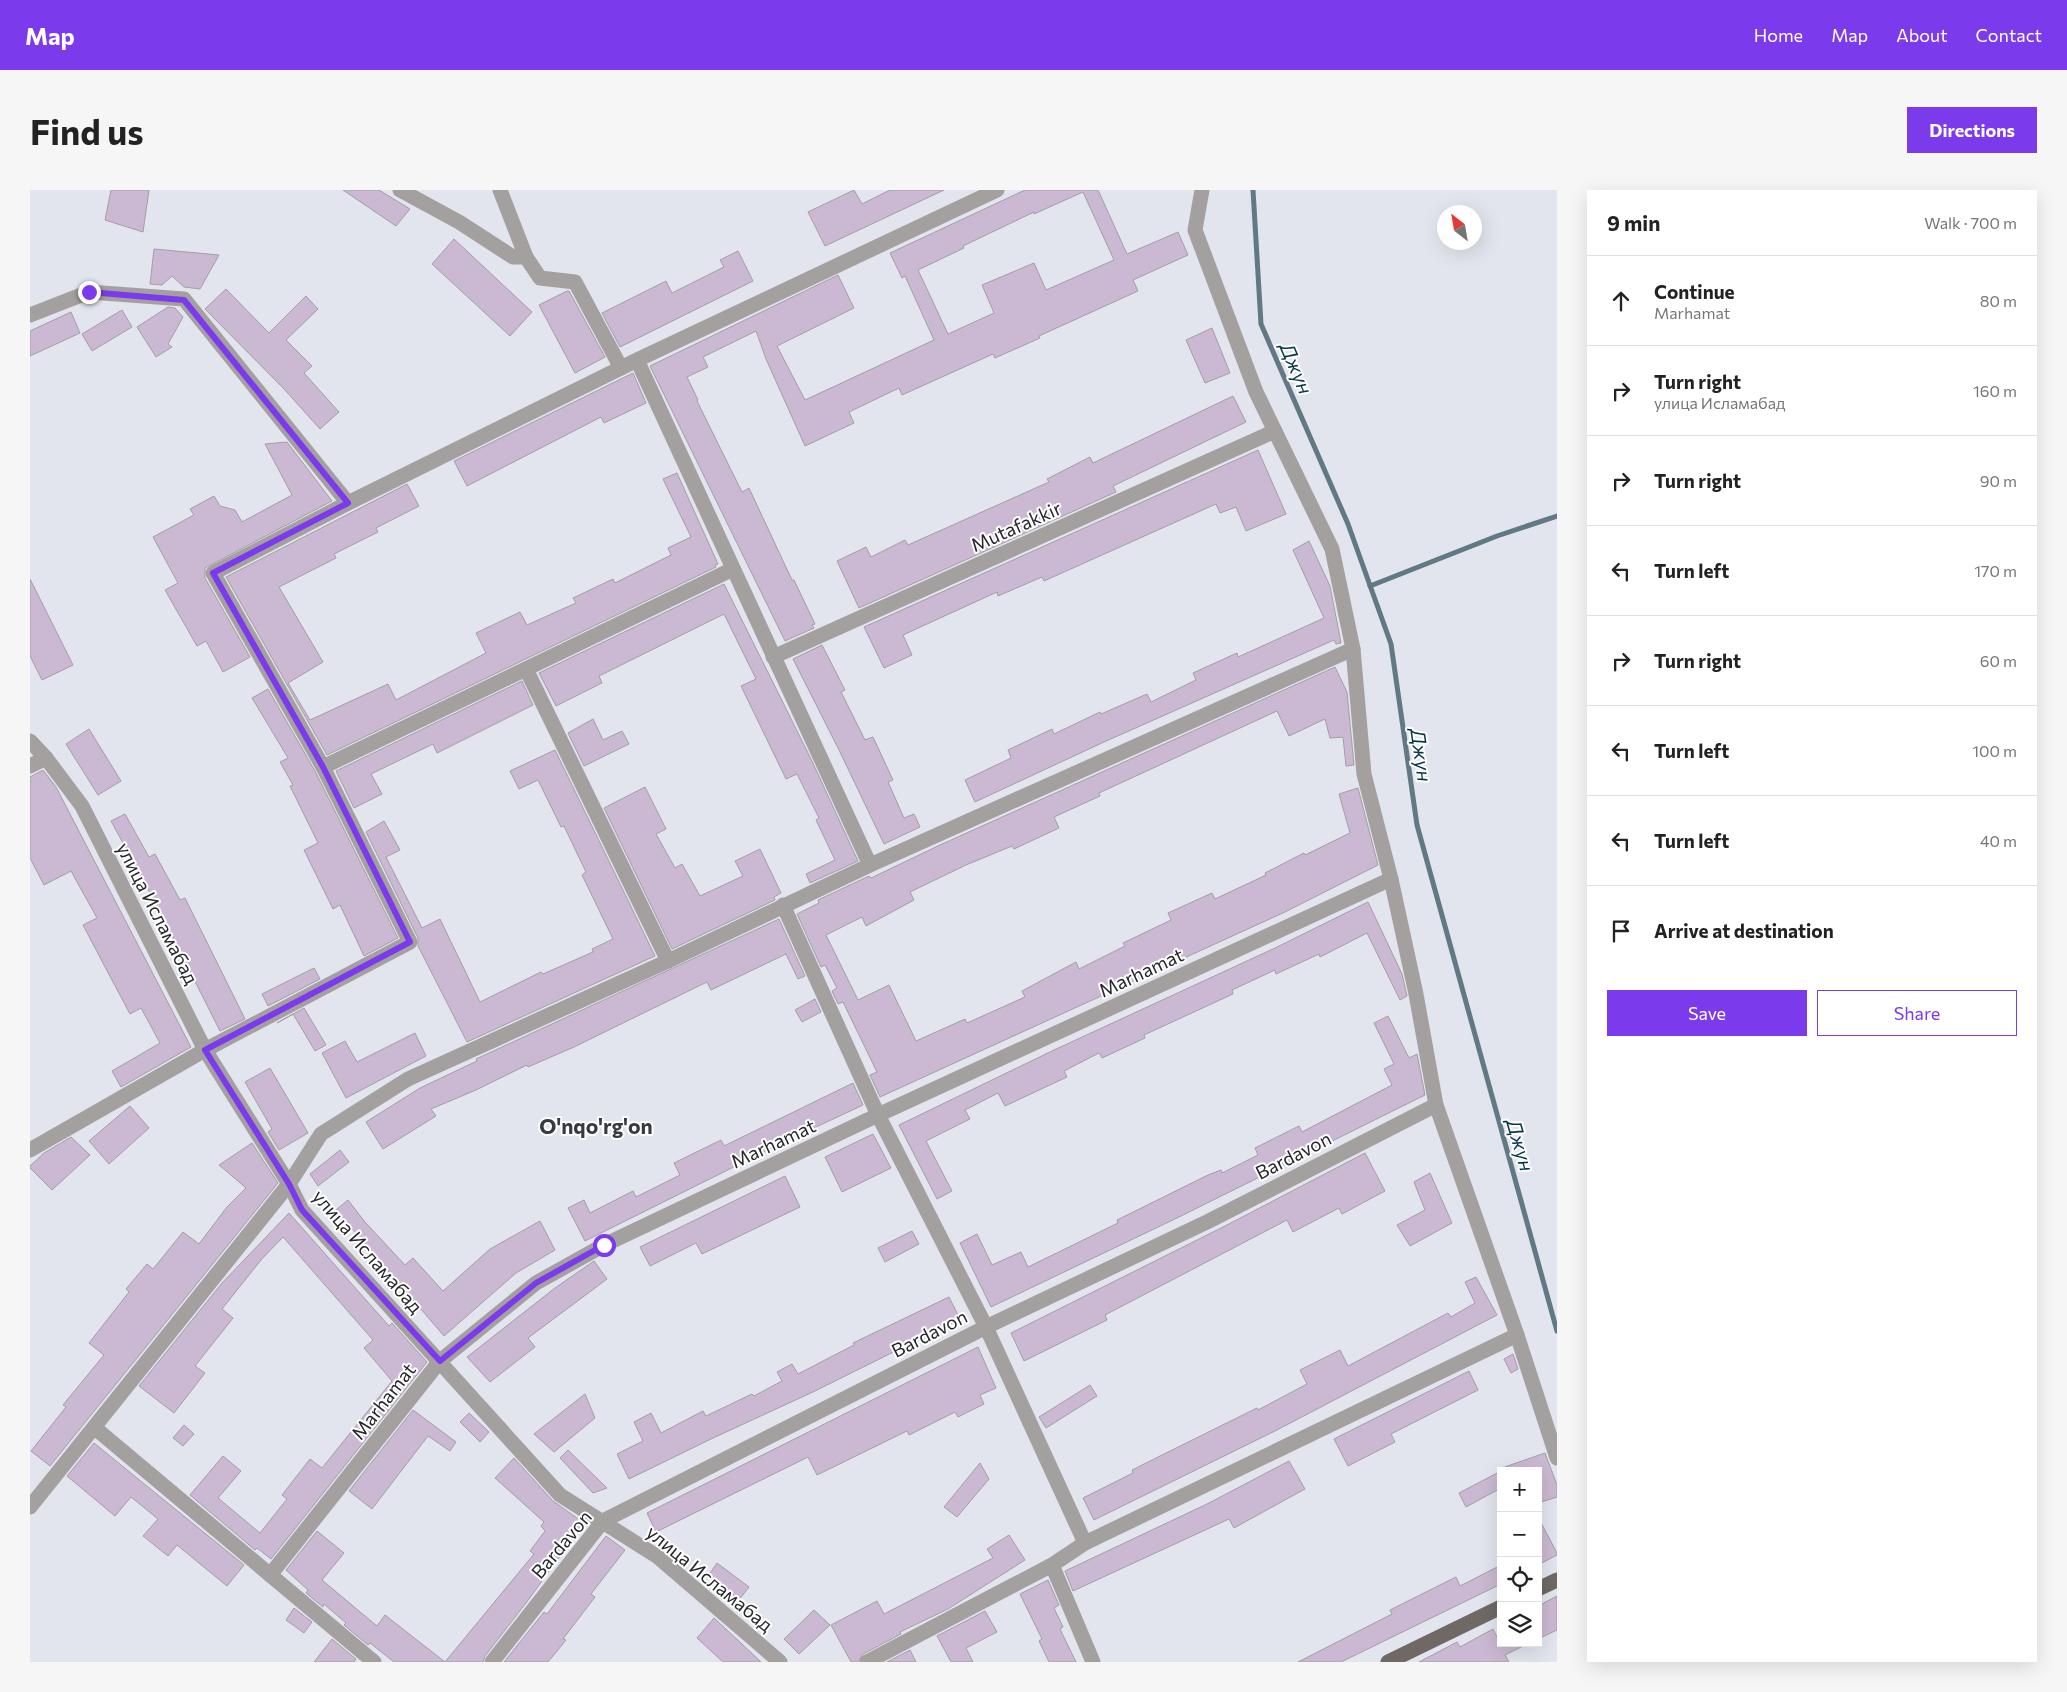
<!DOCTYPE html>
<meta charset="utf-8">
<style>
body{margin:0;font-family:Commissioner,sans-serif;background:#f6f6f6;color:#222}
.controls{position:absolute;right:15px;bottom:15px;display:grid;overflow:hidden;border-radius:0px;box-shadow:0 5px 20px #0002}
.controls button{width:45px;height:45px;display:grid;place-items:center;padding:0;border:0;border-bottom:1px solid #e0e0e0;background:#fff;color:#222;font:25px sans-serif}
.compass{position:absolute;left:1407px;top:15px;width:45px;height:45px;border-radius:50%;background:#fff;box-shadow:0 5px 20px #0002;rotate:329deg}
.stop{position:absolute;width:15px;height:15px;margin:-11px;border:4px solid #7c3aed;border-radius:50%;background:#fff}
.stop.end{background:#7c3aed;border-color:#fff;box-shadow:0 1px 5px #0008}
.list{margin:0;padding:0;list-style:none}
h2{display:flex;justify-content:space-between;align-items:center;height:65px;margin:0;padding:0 20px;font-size:21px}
h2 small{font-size:16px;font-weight:400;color:#767676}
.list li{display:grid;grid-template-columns:32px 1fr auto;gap:15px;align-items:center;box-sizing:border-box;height:90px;padding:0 20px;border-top:1px solid #e0e0e0}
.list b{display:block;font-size:19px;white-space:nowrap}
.list p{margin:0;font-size:16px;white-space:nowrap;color:#767676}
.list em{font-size:16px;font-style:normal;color:#767676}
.actions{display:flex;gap:10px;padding:15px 20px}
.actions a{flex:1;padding:11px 0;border:1px solid #7c3aed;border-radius:0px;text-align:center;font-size:18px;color:#7c3aed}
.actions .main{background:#7c3aed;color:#fff}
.icon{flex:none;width:28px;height:28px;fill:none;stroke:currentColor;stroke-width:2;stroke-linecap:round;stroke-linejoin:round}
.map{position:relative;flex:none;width:1527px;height:1472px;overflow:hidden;border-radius:0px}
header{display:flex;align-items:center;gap:30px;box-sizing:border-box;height:70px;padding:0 25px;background:#7c3aed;color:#fff}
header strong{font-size:24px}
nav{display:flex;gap:28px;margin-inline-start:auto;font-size:18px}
.intro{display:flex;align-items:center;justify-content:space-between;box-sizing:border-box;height:120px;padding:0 30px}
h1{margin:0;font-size:35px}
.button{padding:12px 22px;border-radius:0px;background:#7c3aed;color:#fff;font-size:18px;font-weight:700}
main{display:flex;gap:30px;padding:0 30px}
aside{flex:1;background:#fff;border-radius:0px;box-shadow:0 5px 20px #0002}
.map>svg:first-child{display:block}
</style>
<header>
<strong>Map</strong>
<nav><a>Home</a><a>Map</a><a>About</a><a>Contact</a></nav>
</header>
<div class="intro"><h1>Find us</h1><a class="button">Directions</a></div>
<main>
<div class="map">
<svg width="1527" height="1472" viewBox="0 0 1527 1472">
<rect width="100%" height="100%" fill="#e2e5ed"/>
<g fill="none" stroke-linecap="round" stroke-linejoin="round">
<g stroke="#617984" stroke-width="5">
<polyline points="1223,0 1231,134 1318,334 1361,454 1387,635 1527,1141"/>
<polyline points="1340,396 1467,346 1527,326"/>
</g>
</g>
<g fill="#cbb8d2" stroke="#a39ea5" fill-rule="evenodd">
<polygon points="81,0 119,0 113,42 75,30"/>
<polygon points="313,0 349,0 380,19 366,36"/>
<polygon points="824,0 832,14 860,0 914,0 795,56 778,22"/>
<path d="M 995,0 L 1068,0 L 1097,64 L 1148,42 L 1158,65 L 1103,90 L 1108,101 L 1009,146 L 1010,148 L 965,168 L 963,164 L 872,205 L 869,198 L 819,222 L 824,233 L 775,256 L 736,169 L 726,141 L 673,167 L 678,177 L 657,187 L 668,210 L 667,211 L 712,302 L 719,298 L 762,390 L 764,390 L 785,434 L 782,435 L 784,438 L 755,451 L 620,176 L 808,85 L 824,118 L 747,156 L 775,210 L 904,150 L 875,86 L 872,88 L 860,63 ZM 1053,2 L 1084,70 L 1016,100 L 1004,73 L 952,95 L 964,123 L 918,144 L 888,80 L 934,58 L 933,56 L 1004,22 L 1004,24 Z"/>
<polygon points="424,49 502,122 480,146 402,74"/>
<polygon points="124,59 189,65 170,99 154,97 142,86 132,95 120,94"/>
<polygon points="708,61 723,91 590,157 572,123 636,91 642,103 694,77 690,70"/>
<polygon points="196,99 239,143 276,106 288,119 256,150 282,176 274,183 309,222 290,239 254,199 175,119"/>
<polygon points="537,101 539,101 575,167 545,183 509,115"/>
<polygon points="138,117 145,118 153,127 138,154 142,157 126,167 107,137"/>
<polygon points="92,120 102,137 62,161 52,144"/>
<polygon points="41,122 50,143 0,166 0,141"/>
<polygon points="1182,138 1200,183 1175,193 1156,150"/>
<polygon points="603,183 616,213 574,233 571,227 437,296 424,271"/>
<polygon points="1203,206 1216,232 1083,296 1086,302 829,418 807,371 836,357 841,367 875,350 878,355 1019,292 1017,289 1060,267 1063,273"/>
<polygon points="257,252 302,311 175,378 175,388 220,467 193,482 176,451 167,456 135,400 148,393 123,347 164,325 160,319 184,306 190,316 205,320 212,332 262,305 235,254"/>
<polygon points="1228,260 1256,324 1216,341 1206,317 1190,323 1186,314 1014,391 1012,387 968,406 967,402 873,445 882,465 854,478 834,437"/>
<polygon points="647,283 688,374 685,375 686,377 297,565 196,387 377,294 389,316 346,338 348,342 304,364 306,368 249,397 293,472 258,493 280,530 358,494 366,510 456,463 446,443 490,422 497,435 546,413 543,408 583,389 585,393 641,365 638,358 661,347 633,289"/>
<polygon points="1279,351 1300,396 1311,453 1306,454 1304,450 1074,552 945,612 935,590 981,568 978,560 1022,539 1024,544 1070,522 1071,524 1117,504 1121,512 1166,490 1163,483 1207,463 1208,467 1294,428 1263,360"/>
<polygon points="0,389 43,475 12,490 0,466"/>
<polygon points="694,394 782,571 828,671 780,693 776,684 805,670 786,630 789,628 767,584 756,589 711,496 726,489 694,424 569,486 572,493 526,516 509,483"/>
<polygon points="792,455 815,500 811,502 835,550 843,547 863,590 858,592 874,628 884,624 890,637 854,654 809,560 763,469"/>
<polygon points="1305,477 1317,502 1324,575 1316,576 1313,547 1300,548 1295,529 1259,546 1247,521 1069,603 1070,606 1024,627 1029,638 984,659 982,656 936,675 880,702 884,710 836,736 832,727 796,745 828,810 859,795 886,851 935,829 937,833 995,807 992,801 1046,772 1049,779 1095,756 1093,753 1141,730 1138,723 1182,703 1185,709 1236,685 1235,683 1274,663 1275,665 1320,643 1309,604 1328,598 1348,675 1255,722 850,907 840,885 847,882 813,812 808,814 802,801 807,798 795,775 791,777 767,724 789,713 788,710 839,686 841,688 910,655"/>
<polygon points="492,491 503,515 407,563 403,554 341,584 352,604 324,618 306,581"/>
<polygon points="238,499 285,581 368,748 334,766 310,715 303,719 274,660 288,653 260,596 263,595 250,572 258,568 222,508"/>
<polygon points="563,529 573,550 592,541 599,554 554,576 538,543"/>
<polygon points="59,539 91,591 68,605 36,554"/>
<polygon points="525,560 625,766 437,852 388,756 388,748 336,642 354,631 370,660 356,667 392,738 410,729 450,812 511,782 513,784 563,762 562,759 583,749 552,685 556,682 534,636 531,637 508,590 489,599 480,581"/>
<polygon points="13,580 26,597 161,857 91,897 82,881 130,853 111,818 100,824 74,775 53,735 67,728 41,681 14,695 0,668 0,587"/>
<polygon points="615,597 636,639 626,644 645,678 652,674 670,706 713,686 705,671 730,659 751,703 744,707 745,710 642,759 574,618"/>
<polygon points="95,624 119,667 125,664 150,710 155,708 215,829 190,841 124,710 81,631"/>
<polygon points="1338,712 1372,784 1377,806 1370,810 1337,743 1290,767 1289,764 1246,784 1245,780 1202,800 1203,804 1114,845 1115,848 1072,868 1069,863 1034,881 1037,887 975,916 968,903 935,920 940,929 896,951 922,1001 907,1009 869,935 1024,860 1245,758"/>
<polygon points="749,729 775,786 768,789 756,764 681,800 677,792 544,857 498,877 497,875 446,900 401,919 406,926 353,959 336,932 390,898 447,871 446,869"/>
<polygon points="284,778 290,789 238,816 232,804"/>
<polygon points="785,809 791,822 772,832 765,820"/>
<polygon points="274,818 296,855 285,861 263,824 247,833"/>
<polygon points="1358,826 1379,868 1387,864 1395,905 1149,1027 961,1117 930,1053 947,1044 962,1075 991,1062 998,1077 1088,1033 1087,1030 1178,985 1191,980 1192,983 1228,965 1225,958 1269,936 1272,942 1362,895 1354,879 1364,874 1344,833"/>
<polygon points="385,843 396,866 316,908 292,863 315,851 327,872"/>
<polygon points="240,878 278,943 249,960 238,942 242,939 215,892"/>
<polygon points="823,893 833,915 752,953 555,1051 538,1018 554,1010 560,1023 603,1001 606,1007 650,985 644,973 691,950 694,956"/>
<polygon points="100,916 119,938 79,974 59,951"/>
<polygon points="843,944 861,978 812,1002 795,967"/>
<polygon points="41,947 60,965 22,1000 0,978 0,976 14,963"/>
<polygon points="222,953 248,993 20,1276 1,1261 36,1217 33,1215 74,1165 59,1153 99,1102 96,1099 117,1074 123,1079 153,1042 169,1054 197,1017 216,998 189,975"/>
<polygon points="310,960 319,972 288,996 280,984"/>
<polygon points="1335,963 1355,1001 1312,1024 1309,1018 1263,1042 1257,1030 1075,1125 1077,1130 994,1171 981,1143 1195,1036"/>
<polygon points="1400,983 1422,1033 1380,1056 1367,1035 1395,1020 1384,992"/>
<polygon points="755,986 770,1017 672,1064 666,1053 620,1076 610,1057"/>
<polygon points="318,1010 335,1032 375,1075 383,1068 413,1101 460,1059 510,1031 525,1060 486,1083 414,1146 306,1020"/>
<polygon points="259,1023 359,1136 362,1133 397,1172 241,1369 227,1358 225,1360 160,1305 193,1266 211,1281 188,1308 230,1343 257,1309 252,1305 280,1269 292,1278 362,1191 334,1158 343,1150 253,1047 231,1070 192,1119 203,1128 165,1176 175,1183 144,1223 109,1196 192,1093"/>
<polygon points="882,1041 889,1054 855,1072 848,1058"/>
<polygon points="564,1071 577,1089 498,1148 505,1157 460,1192 437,1167 525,1098"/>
<polygon points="1446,1087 1467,1125 1245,1241 1064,1330 1053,1308 1103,1283 1102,1280 1134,1264 1227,1218 1228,1220 1277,1194 1270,1180 1310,1160 1318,1176 1418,1123 1421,1127 1445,1113 1435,1092"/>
<polygon points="919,1107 930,1129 785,1201 681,1249 599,1289 587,1264 613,1251 604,1232 621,1223 631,1243 673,1221 676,1226 722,1204 724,1206 752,1191 747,1182 762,1174 768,1184 824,1155 823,1153"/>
<polygon points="948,1157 966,1198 950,1205 954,1214 928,1227 925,1222 879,1245 877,1241 787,1285 778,1267 626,1342 617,1323"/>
<polygon points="1483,1164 1488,1179 1481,1183 1474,1169"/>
<polygon points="1439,1181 1448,1200 1361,1244 1365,1252 1318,1276 1304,1249"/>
<polygon points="1060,1195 1067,1206 1016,1238 1009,1227"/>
<polygon points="555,1204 565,1228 524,1262 504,1244"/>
<polygon points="383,1220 426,1252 420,1261 398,1246 342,1319 319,1301"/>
<polygon points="439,1223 459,1242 450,1252 430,1232"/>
<polygon points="154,1235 164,1244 153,1256 143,1248"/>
<polygon points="64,1253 214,1375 197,1396 147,1355 138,1366 113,1346 128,1329 101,1307 85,1326 37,1286"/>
<polygon points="538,1260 577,1298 563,1303 530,1268"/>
<polygon points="1515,1263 1527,1295 1527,1307 1508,1313 1508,1281 1470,1281 1469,1279"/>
<polygon points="484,1268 523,1311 554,1333 499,1409 455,1466 453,1472 415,1472 504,1364 500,1361 515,1341 511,1336 514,1332 465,1288"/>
<polygon points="1259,1271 1275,1299 1204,1338 1199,1329 1043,1401 1035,1381 1177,1314"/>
<polygon points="950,1273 959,1289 927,1327 914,1317"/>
<polygon points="1471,1281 1471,1298 1436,1317 1429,1303"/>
<polygon points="1508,1327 1527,1363 1527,1365 1508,1375"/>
<polygon points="287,1341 314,1363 292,1390 347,1436 355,1425 415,1472 364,1472 340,1453 338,1455 314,1435 316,1433 294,1414 293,1417 276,1403 278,1400 256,1380"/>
<polygon points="979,1345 995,1370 918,1419 870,1442 871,1444 833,1464 828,1472 821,1472 801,1435 847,1411 854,1424 963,1368 957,1359"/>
<polygon points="576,1346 595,1360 561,1404 565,1407 533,1449 536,1450 518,1472 474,1472 514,1422 517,1424"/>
<polygon points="687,1373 719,1397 709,1410 678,1386"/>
<polygon points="1471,1375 1471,1394 1311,1472 1268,1472 1362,1424 1360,1420 1426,1387 1430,1396"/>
<polygon points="1018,1390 1029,1415 1024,1418 1033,1437 1030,1439 1046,1472 1019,1472 1009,1451 1012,1449 990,1404"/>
<polygon points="1527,1406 1527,1440 1508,1449 1508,1416"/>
<polygon points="264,1418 282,1432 274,1443 256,1430"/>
<polygon points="784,1420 800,1435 769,1464 754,1449"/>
<polygon points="955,1421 967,1442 936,1458 943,1472 921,1472 907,1446"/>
<polygon points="684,1428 712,1454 731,1472 693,1472 667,1448"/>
<polygon points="1463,1439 1470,1453 1499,1453 1475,1465 1479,1472 1389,1472 1427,1452 1430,1457"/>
<polygon points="302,1449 326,1469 324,1472 284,1472"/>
<polygon points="880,1460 886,1472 857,1472"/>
</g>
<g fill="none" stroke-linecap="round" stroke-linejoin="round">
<g stroke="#a4a09f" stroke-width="15">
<polyline points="370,0 429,32 483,67 496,67"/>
<polyline points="470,0 496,67 510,88 545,92 591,178"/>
<polyline points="1172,0 1165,40 1226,202 1302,359 1323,459 1334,584 1361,689 1386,804 1406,915 1487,1145 1527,1268"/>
<polyline points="0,125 59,102 154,109 318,313"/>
<polyline points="607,170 840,675"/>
<polyline points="743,467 1245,241"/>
<polyline points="496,479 638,771"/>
<polyline points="0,551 16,568 52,616 175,860 259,994 272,1020 530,1305 628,1367 750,1472"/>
<polyline points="0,576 16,568"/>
<polyline points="293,577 703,379"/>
<polyline points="753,715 848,925 956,1137 1055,1353"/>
<polyline points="0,960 175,860 380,752 293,577 183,383 318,313 607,170 967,0"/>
<polyline points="65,1238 344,1472"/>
<polyline points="0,1317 259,994 291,944 378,889 638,771 840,675 1323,459"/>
<polyline points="1022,1375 1063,1472"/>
<polyline points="240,1385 410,1171 506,1093 574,1055 848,925 1361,689"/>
<polyline points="462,1472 573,1331 956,1137 1179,1031 1406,915"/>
<polyline points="837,1472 1022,1375 1055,1353 1487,1145"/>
</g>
<g stroke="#6f6865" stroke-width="15">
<polyline points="1508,1399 1527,1390"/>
<polyline points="1358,1472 1471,1417"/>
</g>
</g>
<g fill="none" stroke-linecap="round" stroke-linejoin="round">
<polyline stroke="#7c3aed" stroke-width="6" points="59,102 154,110 318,313 183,383 293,577 380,752 175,860 259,994 272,1020 410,1171 506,1093 574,1055"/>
</g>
<g text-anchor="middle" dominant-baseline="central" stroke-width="4" stroke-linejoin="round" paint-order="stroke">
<g font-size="19" fill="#252629" stroke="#fff">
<text transform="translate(986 336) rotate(-24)">Mutafakkir</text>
<text transform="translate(128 723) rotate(63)">улица Исламабад</text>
<text transform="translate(1111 782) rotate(-25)">Marhamat</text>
<text transform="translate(743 953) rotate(-25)">Marhamat</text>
<text transform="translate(1263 965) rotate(-27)">Bardavon</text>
<text transform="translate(338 1061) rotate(49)">улица Исламабад</text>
<text transform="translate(899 1143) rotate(-27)">Bardavon</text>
<text transform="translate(353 1211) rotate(-52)">Marhamat</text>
<text transform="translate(531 1354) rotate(-50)">Bardavon</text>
<text transform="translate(680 1388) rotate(39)">улица Исламабад</text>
</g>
<g font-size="20" font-style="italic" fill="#06384a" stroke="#fff">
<text transform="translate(1267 178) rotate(67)">Джун</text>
<text transform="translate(1392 565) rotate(82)">Джун</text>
<text transform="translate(1491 955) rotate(74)">Джун</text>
</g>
<g font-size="21" font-weight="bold" fill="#373a40" stroke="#fff">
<text x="566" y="935">O'nqo'rg'on</text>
</g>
</g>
</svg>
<div class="controls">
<button>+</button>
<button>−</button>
<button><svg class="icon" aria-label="locate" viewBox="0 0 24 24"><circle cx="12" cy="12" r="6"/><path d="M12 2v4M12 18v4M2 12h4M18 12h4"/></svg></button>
<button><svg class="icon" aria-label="layers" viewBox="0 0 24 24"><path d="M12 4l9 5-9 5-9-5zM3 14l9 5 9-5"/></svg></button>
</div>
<svg class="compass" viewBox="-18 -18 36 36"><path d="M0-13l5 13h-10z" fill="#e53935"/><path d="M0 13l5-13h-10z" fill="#767676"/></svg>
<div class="stop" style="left:574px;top:1055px"></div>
<div class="stop end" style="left:59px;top:102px"></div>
</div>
<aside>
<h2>9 min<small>Walk · 700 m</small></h2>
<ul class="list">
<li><svg class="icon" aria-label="ahead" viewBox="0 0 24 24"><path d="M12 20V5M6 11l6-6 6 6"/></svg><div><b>Continue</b><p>Marhamat</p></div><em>80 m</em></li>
<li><svg class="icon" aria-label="right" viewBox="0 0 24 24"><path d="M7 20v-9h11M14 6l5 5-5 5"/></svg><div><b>Turn right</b><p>улица Исламабад</p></div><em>160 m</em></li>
<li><svg class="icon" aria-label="right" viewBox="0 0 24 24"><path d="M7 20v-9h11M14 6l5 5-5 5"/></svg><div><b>Turn right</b></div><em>90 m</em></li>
<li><svg class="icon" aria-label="left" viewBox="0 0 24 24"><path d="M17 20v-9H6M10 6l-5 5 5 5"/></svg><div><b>Turn left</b></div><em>170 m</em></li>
<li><svg class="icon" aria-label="right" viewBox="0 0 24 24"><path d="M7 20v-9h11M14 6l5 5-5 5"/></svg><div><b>Turn right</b></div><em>60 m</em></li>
<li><svg class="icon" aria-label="left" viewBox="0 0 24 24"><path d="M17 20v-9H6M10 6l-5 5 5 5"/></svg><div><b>Turn left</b></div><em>100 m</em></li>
<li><svg class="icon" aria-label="left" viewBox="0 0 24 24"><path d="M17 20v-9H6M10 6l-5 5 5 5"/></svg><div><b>Turn left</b></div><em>40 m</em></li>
<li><svg class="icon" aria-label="arrive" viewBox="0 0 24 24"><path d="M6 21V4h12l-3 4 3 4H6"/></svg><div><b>Arrive at destination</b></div></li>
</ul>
<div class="actions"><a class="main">Save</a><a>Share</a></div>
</aside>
</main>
